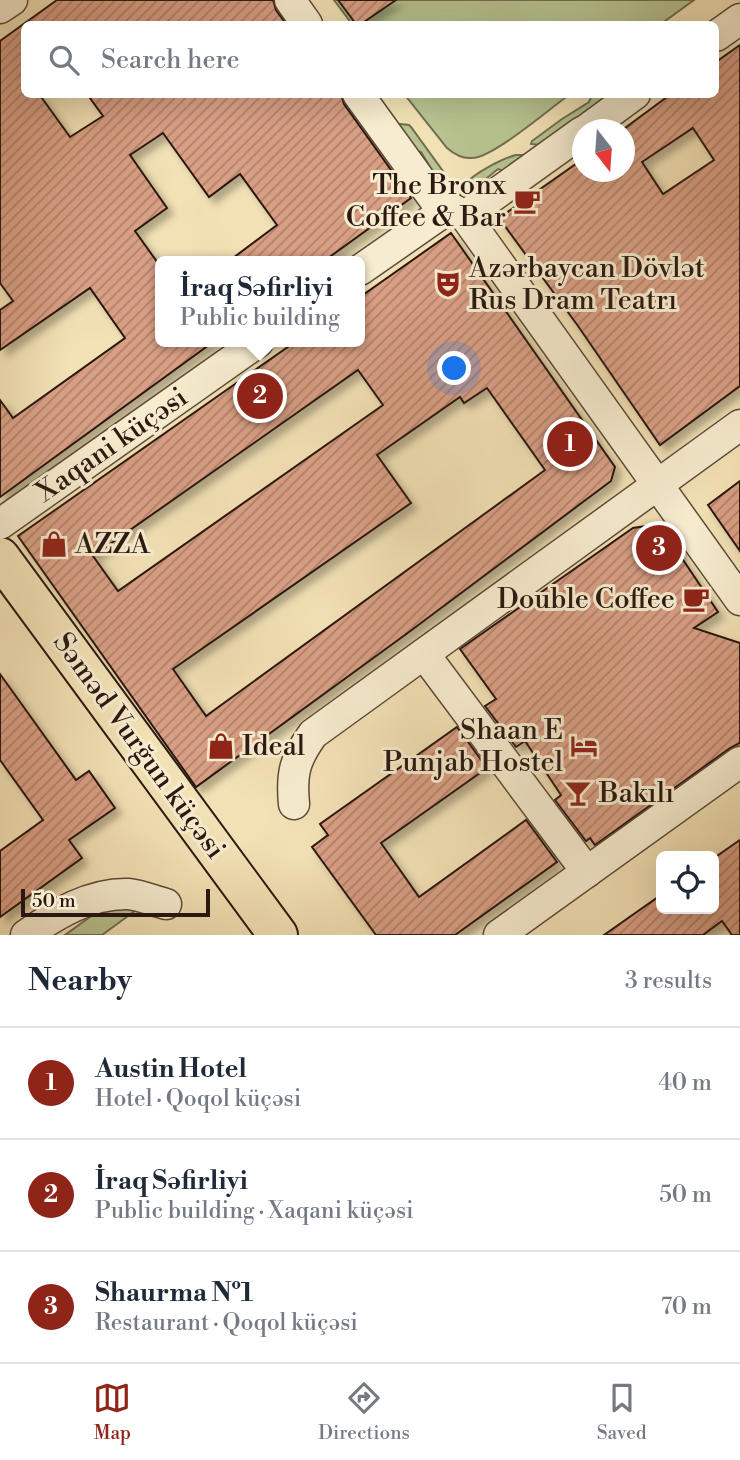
<!DOCTYPE html>
<meta charset="utf-8">
<style>
body{margin:0;font-family:"Libre Bodoni",serif;background:#f2f2f3;color:#1f2937}
.controls{position:absolute;right:21px;bottom:21px;display:grid;overflow:hidden;border-radius:10px;box-shadow:0 7px 28px #0002}
.controls button{width:63px;height:63px;display:grid;place-items:center;padding:0;border:0;border-bottom:2px solid #e0e1e3;background:#fff;color:#1f2937;font:35px sans-serif}
.compass{position:absolute;left:572px;top:119px;width:63px;height:63px;border-radius:50%;background:#fff;box-shadow:0 7px 28px #0002;rotate:163deg}
.scale{position:absolute;left:21px;bottom:18px;width:189px;box-sizing:border-box;padding-left:7px;border:4px solid #2b1810;border-top:0;font-size:19px;line-height:24px;white-space:nowrap;color:#2b1810;-webkit-text-stroke:5px #f7eccf;paint-order:stroke}
.you{position:absolute;left:455px;top:369px;width:24px;height:24px;margin:-18px;border:5px solid #fff;border-radius:50%;background:#1a73e8;box-shadow:0 0 0 10px #1a73e833}
.badge{display:grid;place-items:center;width:46px;height:46px;border-radius:50%;background:#8f2418;color:#fff;font-size:23px;font-weight:700}
.pin{position:absolute;translate:-50% -50%;border:4px solid #fff;box-shadow:0 2px 7px #0006}
.popup{position:absolute;left:155px;top:256px;width:210px;height:91px;box-sizing:border-box;display:grid;place-content:center;border-radius:10px;background:#fff;filter:drop-shadow(0 2px 5px #0005);font-size:23px;white-space:nowrap;color:#747a83}
.popup b{font-size:26px;color:#1f2937}
.popup::after{content:'';position:absolute;left:50%;top:100%;margin-left:-14px;border:14px solid transparent;border-top-color:#fff}
.list{margin:0;padding:0;list-style:none}
h2{display:flex;justify-content:space-between;align-items:center;height:91px;margin:0;padding:0 28px;font-size:30px}
h2 small{font-size:23px;font-weight:400;color:#747a83}
.list li{display:grid;grid-template-columns:46px 1fr auto;gap:21px;align-items:center;box-sizing:border-box;height:112px;padding:0 28px;border-top:2px solid #e0e1e3}
.list b{display:block;font-size:26px;white-space:nowrap}
.list p{margin:0;font-size:23px;white-space:nowrap;color:#747a83}
.list em{font-size:23px;font-style:normal;color:#747a83}
.icon{flex:none;width:38px;height:38px;fill:none;stroke:currentColor;stroke-width:2;stroke-linecap:round;stroke-linejoin:round}
.map{position:relative;flex:none;width:740px;height:935px;overflow:hidden}
.search{position:absolute;background:#fff;box-shadow:0 7px 28px #0002;left:21px;right:21px;top:21px;height:77px;display:flex;align-items:center;gap:18px;box-sizing:border-box;padding:0 24px;border-radius:10px;color:#747a83;font-size:26px}
.sheet{height:427px;background:#fff}
nav{display:flex;justify-content:space-around;align-items:center;box-sizing:border-box;height:98px;border-top:2px solid #e0e1e3;background:#fff;font-size:19px;color:#747a83}
nav a{display:grid;justify-items:center;gap:4px}
nav .on{color:#8f2418}
.map>svg:first-child{display:block}
</style>
<div class="map">
<svg width="740" height="935" viewBox="0 0 740 935">
<defs>
<pattern id="building-hatch" width="6" height="6" patternUnits="userSpaceOnUse" patternTransform="scale(1.75)"><rect width="6" height="6" fill="#d99f84"/><path d="M-1 1l2-2M0 6l6-6M5 7l2-2" fill="none" stroke="#b0816b"/></pattern>
<filter id="shadow"><feDropShadow dx="6" dy="6" stdDeviation="3.5" flood-color="#0004"/></filter>
</defs>
<rect width="100%" height="100%" fill="#f2e1b5"/>
<filter id="stains"><feTurbulence type="fractalNoise" baseFrequency=".00286" numOctaves="4"/><feColorMatrix values="0 0 0 0 .2 0 0 0 0 .09 0 0 0 0 .02 0 0 0 .5 -.17"/></filter>
<radialGradient id="worn" r=".72"><stop offset=".6" stop-color="#630" stop-opacity="0"/><stop offset="1" stop-color="#630" stop-opacity=".3"/></radialGradient>
<g fill="#b7c390" stroke="#716e50" stroke-width="2">
<polygon points="334,0 694,0 661,24 352,24"/>
<path d="M 405,95 L 569,95 C 549,109 493,158 472,158 C 462,159 454,154 447,148 Z"/>
<polygon points="592,95 606,95 600,108 541,145 531,144 532,141 562,119 589,102"/>
<polygon points="391,123 409,125 411,127 445,174 446,182 445,191 426,172 430,167 421,152 418,151 414,154"/>
<path d="M 516,155 L 529,155 L 504,171 L 498,169 L 487,178 L 490,185 L 459,201 C 460,195 461,189 465,184 C 475,173 501,159 516,155 Z"/>
<polygon points="143,905 102,935 65,935 105,906"/>
</g>
<g fill="url(#building-hatch)" stroke="#2b1810" stroke-width="2" fill-rule="evenodd" filter="url(#shadow)">
<polygon points="57,0 273,0 276,10 286,24 24,24 24,94 39,94 70,137 103,116 87,94 341,94 344,104 411,198 324,261 229,261 277,225 240,174 209,197 163,133 130,155 167,208 135,231 160,266 160,342 213,342 0,497 0,400 13,418 125,338 90,288 0,350 0,310 13,301 0,283 0,41"/>
<polygon points="338,0 396,0 361,24 356,24"/>
<path d="M 740,45 L 740,386 L 660,445 L 578,326 L 499,218 L 583,159 L 583,172 L 625,172 L 625,128 L 671,94 L 716,94 L 716,62 ZM 693,128 L 714,160 L 663,194 L 642,162 Z"/>
<path d="M 451,233 L 615,467 L 611,481 L 409,632 L 196,787 L 18,536 L 295,342 L 360,342 L 360,297 ZM 358,370 L 383,405 L 118,591 L 93,556 ZM 487,388 L 545,470 L 206,716 L 173,669 L 411,503 L 377,455 L 460,397 L 464,403 Z"/>
<polygon points="740,481 740,551 708,505"/>
<polygon points="646,526 655,526 665,533 718,612 694,628 740,643 740,743 730,748 595,845 590,838 586,841 555,800 561,795 525,741 516,747 485,706 496,699 460,649 633,528"/>
<polygon points="0,674 76,780 89,771 115,808 69,840 82,858 0,917 0,851 43,820 0,760"/>
<polygon points="457,727 487,768 381,843 419,897 526,820 557,862 455,935 376,935 312,847 328,835 320,824"/>
<polygon points="740,840 740,935 732,935 722,921 703,935 604,935 661,895 661,909 714,909 714,858"/>
</g>
<g fill="none" stroke-linecap="round" stroke-linejoin="round">
<defs>
<g id="minor">
<polyline points="290,0 307,24"/>
<polyline points="0,8 12,0"/>
<polyline points="716,36 740,19"/>
<polyline points="358,94 434,199 465,216 740,600"/>
<polyline points="586,130 635,94"/>
<polyline points="465,216 582,132"/>
<polyline points="360,270 449,208"/>
<polyline points="0,524 258,342"/>
<polyline points="424,654 587,872"/>
<path d="M 294,804 C 291,773 295,759 313,734 L 740,425"/>
<path d="M 26,935 C 56,914 90,893 128,894 C 140,895 154,901 166,904"/>
<polyline points="499,935 740,762"/>
</g>
<polyline id="major" points="0,557 278,935"/>
</defs>
<use href="#minor" stroke="#5d4a39" stroke-width="33"/>
<use href="#major" stroke="#2b1810" stroke-width="42"/>
<use href="#minor" stroke="#f7eccf" stroke-width="30"/>
<use href="#major" stroke="#f2e1b5" stroke-width="38"/>
</g>
<defs>
<symbol id="cafe-bare" viewBox="-9 -9 18 18"><path d="M-5.5-4.5H6V0H3Q3 3.5 0 3.5H-2.5Q-5.5 3.5-5.5 0ZM3-3.2v2h1.7v-2ZM-6 4.5H4V6H-6Z" fill="#8f2418" stroke="#f7eccf" stroke-width="2.5" paint-order="stroke"/></symbol>
<symbol id="theatre-bare" viewBox="-9 -9 18 18"><path d="M-5-5.5Q0-4 5-5.5V0Q5 5 0 6Q-5 5-5 0ZM-3.3-2.5H-1v1.5H-3.3ZM1-2.5H3.3v1.5H1ZM-2.8 1Q0 5.5 2.8 1Z" fill="#8f2418" stroke="#f7eccf" stroke-width="2.5" paint-order="stroke"/></symbol>
<symbol id="shop-bare" viewBox="-9 -9 18 18"><path d="M-5-2.5h2.3a2.7 3.5 0 0 1 5.4 0H5L5.5 6h-11ZM-1.5-2.5h3a1.5 2.3 0 0 0-3 0Z" fill="#8f2418" stroke="#f7eccf" stroke-width="2.5" paint-order="stroke"/></symbol>
<symbol id="hotel-bare" viewBox="-9 -9 18 18"><path d="M-6-4.5h1.5V1H6V5H4.5V3h-9V5H-6ZM-4 0a1.8 1.8 0 1 1 3.6 0ZM.5 0V-2.5h3Q6-2.5 6 0Z" fill="#8f2418" stroke="#f7eccf" stroke-width="2.5" paint-order="stroke"/></symbol>
<symbol id="bar-bare" viewBox="-9 -9 18 18"><path d="M-6-5H6L.8 .8V4.5H3.5V6h-7V4.5H-.8V.8Z" fill="#8f2418" stroke="#f7eccf" stroke-width="2.5" paint-order="stroke"/></symbol>
</defs>
<g fill-rule="evenodd">
<use href="#cafe-bare" x="508" y="182" width="38" height="38"/>
<use href="#theatre-bare" x="429" y="265" width="38" height="38"/>
<use href="#shop-bare" x="35" y="525" width="38" height="38"/>
<use href="#cafe-bare" x="677" y="580" width="38" height="38"/>
<use href="#shop-bare" x="202" y="727" width="38" height="38"/>
<use href="#hotel-bare" x="565" y="727" width="38" height="38"/>
<use href="#bar-bare" x="559" y="774" width="38" height="38"/>
</g>
<g text-anchor="middle" dominant-baseline="central" stroke-width="6" stroke-linejoin="round" paint-order="stroke">
<g font-size="28" fill="#2b1810" stroke="#f7eccf" text-anchor="start">
<text x="506" y="185" text-anchor="end">The Bronx<tspan x="506" dy="32">Coffee &amp; Bar</tspan></text>
<text x="469" y="268">Azərbaycan Dövlət<tspan x="469" dy="32">Rus Dram Teatrı</tspan></text>
<text x="75" y="544">AZZA</text>
<text x="675" y="599" text-anchor="end">Double Coffee</text>
<text x="563" y="730" text-anchor="end">Shaan E<tspan x="563" dy="32">Punjab Hostel</tspan></text>
<text x="242" y="746">Ideal</text>
<text x="599" y="793">Bakılı</text>
</g>
<g font-size="28" fill="#2b1810" stroke="#f7eccf">
<text transform="translate(112 445) rotate(-35)">Xaqani küçəsi</text>
<text transform="translate(139 746) rotate(54)">Səməd Vurğun küçəsi</text>
</g>
</g>
<rect width="100%" height="100%" filter="url(#stains)"/>
<rect width="100%" height="100%" fill="url(#worn)"/>
</svg>
<div class="controls">
<button><svg class="icon" aria-label="locate" viewBox="0 0 24 24"><circle cx="12" cy="12" r="6"/><path d="M12 2v4M12 18v4M2 12h4M18 12h4"/></svg></button>
</div>
<svg class="compass" viewBox="-18 -18 36 36"><path d="M0-13l5 13h-10z" fill="#e53935"/><path d="M0 13l5-13h-10z" fill="#747a83"/></svg>
<div class="scale">50 m</div>
<div class="you"></div>
<div class="pin badge" style="left:570px;top:444px">1</div>
<div class="pin badge" style="left:260px;top:396px">2</div>
<div class="popup"><b>İraq Səfirliyi</b>Public building</div>
<div class="pin badge" style="left:659px;top:548px">3</div>
<div class="search"><svg class="icon" aria-label="search" viewBox="0 0 24 24"><circle cx="10" cy="10" r="6"/><path d="M15 15l6 6"/></svg>Search here</div>
</div>
<section class="sheet">
<h2>Nearby<small>3 results</small></h2>
<ul class="list">
<li><span class="badge">1</span><div><b>Austin Hotel</b><p>Hotel · Qoqol küçəsi</p></div><em>40 m</em></li>
<li><span class="badge">2</span><div><b>İraq Səfirliyi</b><p>Public building · Xaqani küçəsi</p></div><em>50 m</em></li>
<li><span class="badge">3</span><div><b>Shaurma №1</b><p>Restaurant · Qoqol küçəsi</p></div><em>70 m</em></li>
</ul>
</section>
<nav>
<a class="on"><svg class="icon" aria-label="map" viewBox="0 0 24 24"><path d="M3 6l6-2 6 2 6-2v14l-6 2-6-2-6 2zM9 4v14M15 6v14"/></svg>Map</a>
<a><svg class="icon" aria-label="directions" viewBox="0 0 24 24"><path d="M12 3l9 9-9 9-9-9zM9 14v-3h6M13 9l2 2-2 2"/></svg>Directions</a>
<a><svg class="icon" aria-label="saved" viewBox="0 0 24 24"><path d="M7 4h10v16l-5-4-5 4z"/></svg>Saved</a>
</nav>
